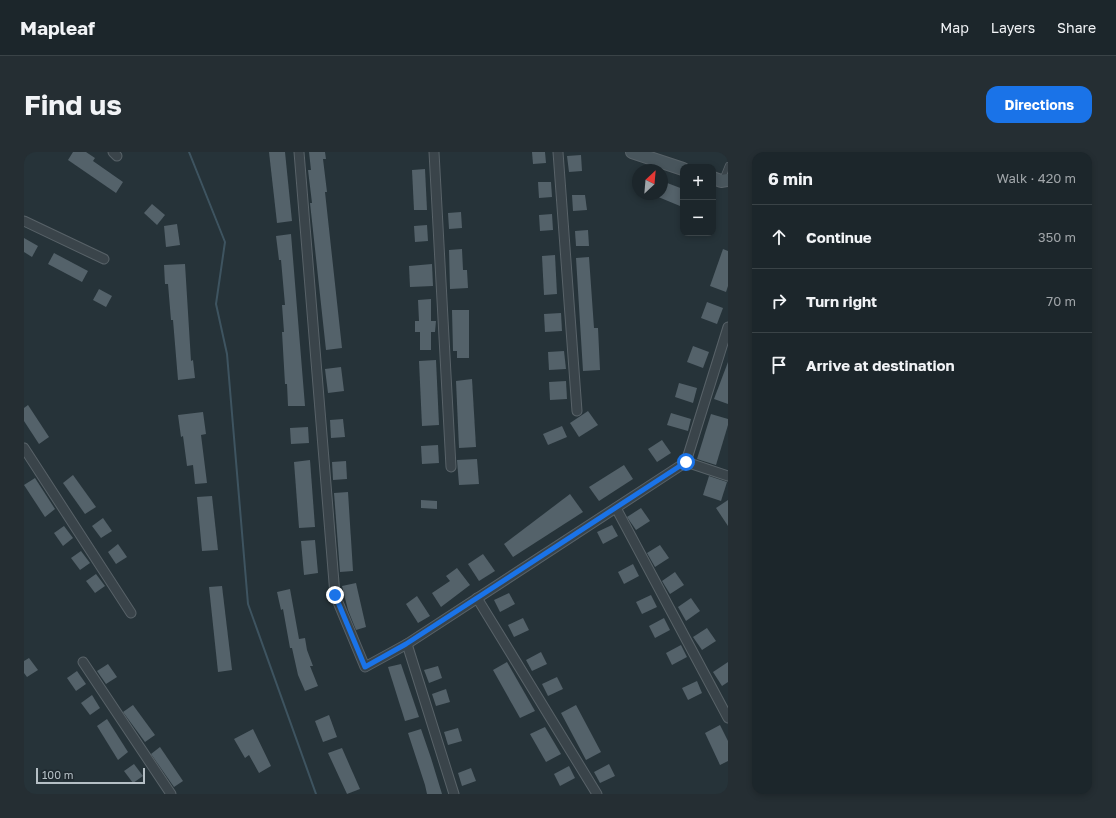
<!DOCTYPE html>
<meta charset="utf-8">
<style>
body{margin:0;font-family:"Golos Text",sans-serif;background:#252e33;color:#f1f3f6}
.controls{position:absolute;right:12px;top:12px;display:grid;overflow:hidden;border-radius:8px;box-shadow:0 2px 6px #0003}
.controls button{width:36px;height:36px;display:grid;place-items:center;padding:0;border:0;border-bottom:1px solid #3a4347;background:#1c262b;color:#f1f3f6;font:20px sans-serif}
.compass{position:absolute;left:608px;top:12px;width:36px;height:36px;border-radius:50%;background:#1c262b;box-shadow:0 2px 6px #0003;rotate:26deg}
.scale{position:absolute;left:12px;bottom:10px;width:109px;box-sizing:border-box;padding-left:4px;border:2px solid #b5bfc5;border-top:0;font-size:11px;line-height:14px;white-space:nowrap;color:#b5bfc5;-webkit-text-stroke:3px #1f292f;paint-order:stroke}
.stop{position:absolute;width:12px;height:12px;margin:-9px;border:3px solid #1a73e8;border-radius:50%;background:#fff}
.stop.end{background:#1a73e8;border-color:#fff;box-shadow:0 1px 4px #0008}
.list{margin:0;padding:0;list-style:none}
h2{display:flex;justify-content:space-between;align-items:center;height:52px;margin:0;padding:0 16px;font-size:17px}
h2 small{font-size:13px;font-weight:400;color:#a0a5a9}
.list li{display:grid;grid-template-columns:26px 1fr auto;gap:12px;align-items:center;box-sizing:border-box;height:64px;padding:0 16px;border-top:1px solid #3a4347}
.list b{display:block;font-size:15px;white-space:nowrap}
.list em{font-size:13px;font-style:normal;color:#a0a5a9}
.icon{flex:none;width:22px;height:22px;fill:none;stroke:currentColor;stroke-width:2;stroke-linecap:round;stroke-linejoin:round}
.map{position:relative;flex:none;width:704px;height:642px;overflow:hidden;border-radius:12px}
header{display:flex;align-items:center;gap:24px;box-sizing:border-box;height:56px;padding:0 20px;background:#1c262b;border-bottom:1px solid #3a4347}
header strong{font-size:19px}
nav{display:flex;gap:22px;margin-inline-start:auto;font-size:14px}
.intro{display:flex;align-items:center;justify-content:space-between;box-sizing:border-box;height:96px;padding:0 24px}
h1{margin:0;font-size:28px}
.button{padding:10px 18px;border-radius:12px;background:#1a73e8;color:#fff;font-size:14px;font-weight:700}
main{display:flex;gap:24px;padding:0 24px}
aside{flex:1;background:#1c262b;border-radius:12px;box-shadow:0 2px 6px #0003}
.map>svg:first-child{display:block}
</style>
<header>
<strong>Mapleaf</strong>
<nav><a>Map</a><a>Layers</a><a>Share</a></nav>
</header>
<div class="intro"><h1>Find us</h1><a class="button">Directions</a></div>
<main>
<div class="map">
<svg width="704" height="642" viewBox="0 0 704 642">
<rect width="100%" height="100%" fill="#263339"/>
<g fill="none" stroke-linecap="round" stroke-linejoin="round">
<polyline stroke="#3e5460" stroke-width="2" points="165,0 201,90 192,152 203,202 224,452 292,642"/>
</g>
<g fill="#54626a">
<polygon points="49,0 62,0 71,6 69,9 99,30 92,41 44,8"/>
<polygon points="245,0 261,0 268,69 253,71"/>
<polygon points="285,0 301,0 302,7 299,7 303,40 301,40 318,196 302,198 286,51 288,51 284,18 287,18"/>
<polygon points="508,0 521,0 522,11 509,12"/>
<polygon points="557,3 558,19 545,20 543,4"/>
<polygon points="401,17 403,58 390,58 388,18"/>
<polygon points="638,29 659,37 659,44 656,54 627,42 638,42"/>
<polygon points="514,30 527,30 528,45 515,46"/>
<polygon points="548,43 561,43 563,58 549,59"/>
<polygon points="128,52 141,63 133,73 120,61"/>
<polygon points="437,60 438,76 425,77 424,61"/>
<polygon points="528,62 529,78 516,79 515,63"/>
<polygon points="153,72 156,93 142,95 140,74"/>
<polygon points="403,73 404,89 391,90 390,74"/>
<polygon points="564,78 565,94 552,94 551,79"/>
<polygon points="267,82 281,254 264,254 263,232 261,232 258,180 260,180 258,153 261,153 257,108 255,108 252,84"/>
<polygon points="0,86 14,94 8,105 0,100"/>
<polygon points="438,97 439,118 443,118 444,136 426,137 425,98"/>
<polygon points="699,97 704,99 704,134 702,140 686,134"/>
<polygon points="30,101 64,119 58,130 24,112"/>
<polygon points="531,103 533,142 520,143 518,104"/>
<polygon points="565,105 570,176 574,176 576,218 559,219 552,106"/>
<polygon points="161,112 167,209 169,208 171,226 154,228 149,168 147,168 144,132 141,132 140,113"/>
<polygon points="408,112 409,134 386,135 385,114"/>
<polygon points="75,137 88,144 82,155 69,148"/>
<polygon points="407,147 407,169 412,169 411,180 407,180 407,198 396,198 396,180 391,180 391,169 395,169 394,148"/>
<polygon points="683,150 699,156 693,172 677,166"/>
<polygon points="428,158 445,158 445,206 433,206 433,199 429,199"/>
<polygon points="537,161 538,179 521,180 520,162"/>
<polygon points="669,194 685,200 679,216 663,210"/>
<polygon points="540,199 542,217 525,218 524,200"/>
<polygon points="412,208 415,273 398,274 395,209"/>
<polygon points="704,210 704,252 690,247"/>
<polygon points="317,215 320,239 304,241 301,217"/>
<polygon points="448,227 452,295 435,296 432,229"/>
<polygon points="542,229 543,247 526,248 525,230"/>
<polygon points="655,231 673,236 669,251 651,245"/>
<polygon points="4,253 25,285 15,292 0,269 0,256"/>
<polygon points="564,259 574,273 555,285 546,271"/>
<polygon points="179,260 182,282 177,283 183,331 171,332 169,313 163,314 159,284 157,285 154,263"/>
<polygon points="647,261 667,267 664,279 643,273"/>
<polygon points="687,262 704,267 704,273 692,313 673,307"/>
<polygon points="319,267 321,285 307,286 306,268"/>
<polygon points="538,274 543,285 524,293 519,282"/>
<polygon points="284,275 285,291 267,292 266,276"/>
<polygon points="638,288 647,301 633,310 624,297"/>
<polygon points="414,293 415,311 398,312 397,294"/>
<polygon points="453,307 455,332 435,333 433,308"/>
<polygon points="286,308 291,375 275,376 270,310"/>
<polygon points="322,309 323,327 309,328 308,310"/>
<polygon points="600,313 609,327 575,349 565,335"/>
<polygon points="49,323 72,355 61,362 39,331"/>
<polygon points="685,324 703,330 697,349 679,343"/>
<polygon points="11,326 31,357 21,365 0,333"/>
<polygon points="324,340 329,419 316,420 310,341"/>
<polygon points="546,342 559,360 489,405 480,392"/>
<polygon points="188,344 194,398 178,399 173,345"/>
<polygon points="397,348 413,349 413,357 397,356"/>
<polygon points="704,348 704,374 692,356"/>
<polygon points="617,356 626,369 612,378 603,365"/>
<polygon points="79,366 88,379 77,386 68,374"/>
<polygon points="588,373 594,384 579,392 573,380"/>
<polygon points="40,374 49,386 39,394 30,381"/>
<polygon points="291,388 294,421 280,423 277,389"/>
<polygon points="94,392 103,405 92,412 84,400"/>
<polygon points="636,393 645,406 631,415 623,401"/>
<polygon points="57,399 66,411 56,418 47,406"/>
<polygon points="459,402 471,419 455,429 444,412"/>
<polygon points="609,412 615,424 600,432 594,420"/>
<polygon points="433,416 446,433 417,455 408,441 426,429 422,424"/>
<polygon points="651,420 660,433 646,442 638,429"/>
<polygon points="72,422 81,434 71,441 62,429"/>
<polygon points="332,431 342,475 332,478 324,458 318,434"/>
<polygon points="198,434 208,518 194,520 185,435"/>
<polygon points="266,437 275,487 281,486 283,498 289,514 286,514 294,534 281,539 274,523 268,496 266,496 259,457 257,458 253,440"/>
<polygon points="485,441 491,452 476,460 470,448"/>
<polygon points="627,443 633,455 618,462 612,450"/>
<polygon points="393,444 406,464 394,471 382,452"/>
<polygon points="667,446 676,459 662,469 654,455"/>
<polygon points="499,466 505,478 490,485 484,473"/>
<polygon points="640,466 646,478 631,486 625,474"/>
<polygon points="683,476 692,489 678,498 669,485"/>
<polygon points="657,493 663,505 648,513 642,501"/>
<polygon points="517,500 523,512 508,519 502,508"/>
<polygon points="5,506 14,518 3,525 0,521 0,509"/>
<polygon points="483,510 511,559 496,566 469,518"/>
<polygon points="704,510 704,530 698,534 689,520"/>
<polygon points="84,512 93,525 82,532 73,519"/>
<polygon points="377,512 395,565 381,569 364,515"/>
<polygon points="414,514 418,526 405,531 400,518"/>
<polygon points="53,519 62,532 52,539 43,526"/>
<polygon points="533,525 539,537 524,544 518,532"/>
<polygon points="673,529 678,541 664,548 658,536"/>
<polygon points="422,537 426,550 412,554 408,542"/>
<polygon points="68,543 76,556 66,563 57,551"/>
<polygon points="109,553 131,583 121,590 99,560"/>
<polygon points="552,553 577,600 562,608 537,561"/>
<polygon points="305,563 313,585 299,590 291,569"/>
<polygon points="83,567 104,600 94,608 73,574"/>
<polygon points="696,573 704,589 704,609 696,613 681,581"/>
<polygon points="521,575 537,602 522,610 506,582"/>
<polygon points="434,576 438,589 424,593 420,580"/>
<polygon points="229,577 247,614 235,621 225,603 221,606 210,587"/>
<polygon points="397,577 407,606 418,642 403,642 401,633 384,581"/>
<polygon points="136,595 159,629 150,635 127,602"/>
<polygon points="318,596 336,637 323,642 304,601"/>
<polygon points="110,612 119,624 109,631 100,619"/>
<polygon points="585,612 591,624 576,631 570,620"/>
<polygon points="545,614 551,626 536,634 530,622"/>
<polygon points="447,616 452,629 438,634 434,621"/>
</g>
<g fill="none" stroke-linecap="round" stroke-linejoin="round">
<defs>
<polyline id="lane" points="698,28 704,13"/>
<g id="street">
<polyline points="89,0 93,4"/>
<polyline points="275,0 311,443 341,515 383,492 662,310 704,175"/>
<polyline points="410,0 427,315"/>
<polyline points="534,0 553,259"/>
<polyline points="0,69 80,107"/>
<polyline points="0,296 107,461"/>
<polyline points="662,310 704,324"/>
<polyline points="592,356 704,566"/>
<polyline points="453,446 573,642"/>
<polyline points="383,492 430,642"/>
<polyline points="59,510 147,642"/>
</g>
<g id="secondary">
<polyline points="608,0 659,17"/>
<polyline points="689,26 697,29 704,28"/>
</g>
</defs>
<use href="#lane" stroke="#586268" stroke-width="6"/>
<use href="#street" stroke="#586268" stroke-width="11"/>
<use href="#secondary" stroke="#586268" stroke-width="14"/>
<use href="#lane" stroke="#3a444a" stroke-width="4.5"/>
<use href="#street" stroke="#3a444a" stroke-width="9"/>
<use href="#secondary" stroke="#48555c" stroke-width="12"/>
</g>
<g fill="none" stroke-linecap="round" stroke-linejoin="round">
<polyline stroke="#1a73e8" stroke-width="5" points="311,443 341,515 382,492 662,310"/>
</g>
</svg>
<div class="controls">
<button>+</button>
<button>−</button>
</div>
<svg class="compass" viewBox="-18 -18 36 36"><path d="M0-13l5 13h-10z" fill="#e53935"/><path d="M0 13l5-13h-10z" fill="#a0a5a9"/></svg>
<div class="scale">100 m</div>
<div class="stop" style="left:662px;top:310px"></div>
<div class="stop end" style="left:311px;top:443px"></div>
</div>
<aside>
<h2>6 min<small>Walk · 420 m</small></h2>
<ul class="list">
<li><svg class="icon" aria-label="ahead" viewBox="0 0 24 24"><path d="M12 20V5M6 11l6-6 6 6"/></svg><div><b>Continue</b></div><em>350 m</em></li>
<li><svg class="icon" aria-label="right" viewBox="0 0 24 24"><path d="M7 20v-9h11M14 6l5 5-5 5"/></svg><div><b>Turn right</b></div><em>70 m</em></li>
<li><svg class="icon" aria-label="arrive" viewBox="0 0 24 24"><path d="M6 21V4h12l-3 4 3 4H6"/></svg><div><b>Arrive at destination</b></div></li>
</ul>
</aside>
</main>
